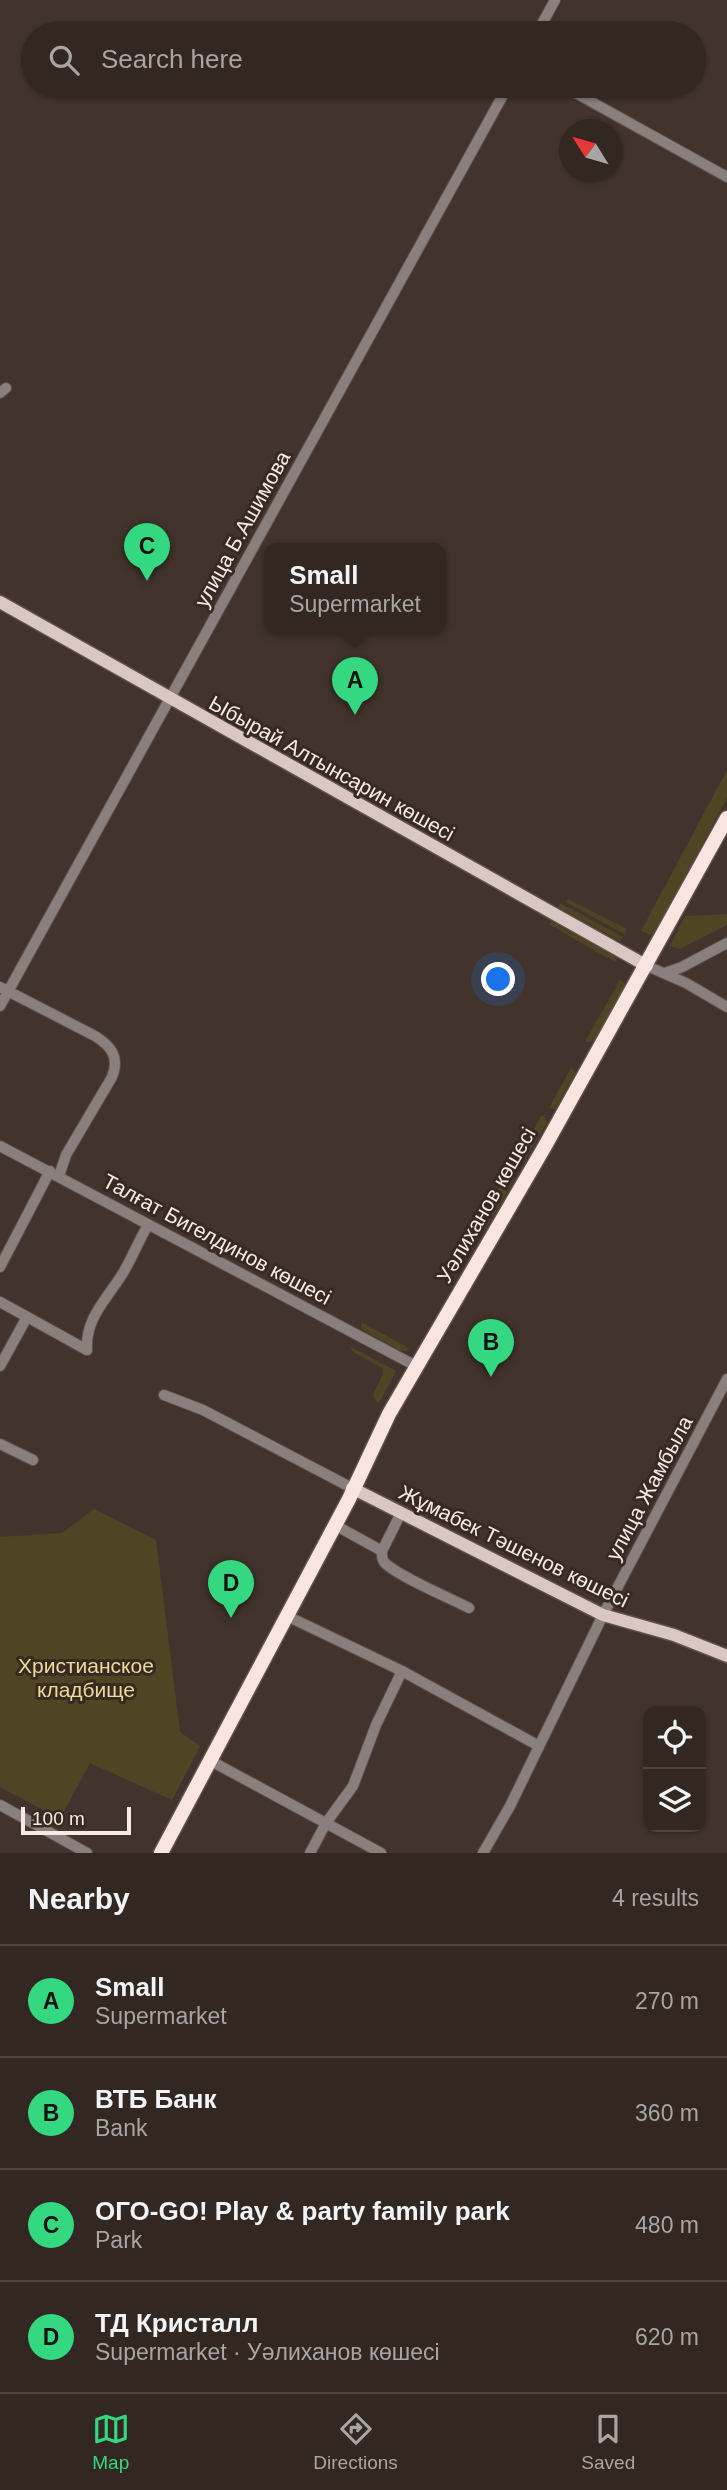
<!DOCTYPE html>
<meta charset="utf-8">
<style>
body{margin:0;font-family:Helvetica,sans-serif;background:#3a2f2a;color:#f1f3f6}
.controls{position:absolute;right:21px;bottom:21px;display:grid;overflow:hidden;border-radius:14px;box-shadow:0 2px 5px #0004}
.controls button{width:63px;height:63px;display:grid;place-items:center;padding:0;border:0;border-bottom:2px solid #4d443f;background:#322721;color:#f1f3f6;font:35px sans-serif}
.compass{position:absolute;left:559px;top:119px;width:63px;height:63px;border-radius:50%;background:#322721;box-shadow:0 2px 5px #0004;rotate:307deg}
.scale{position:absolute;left:21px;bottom:18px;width:110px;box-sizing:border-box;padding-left:7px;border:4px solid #f5ebe6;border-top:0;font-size:19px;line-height:24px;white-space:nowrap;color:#f5ebe6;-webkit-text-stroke:5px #382a22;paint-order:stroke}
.you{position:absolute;left:499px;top:980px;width:24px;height:24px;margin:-18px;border:5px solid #fff;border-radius:50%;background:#1a73e8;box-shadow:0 0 0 10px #1a73e833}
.badge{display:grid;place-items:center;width:46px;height:46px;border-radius:50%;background:#34d881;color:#111;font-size:23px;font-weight:700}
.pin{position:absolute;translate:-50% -58px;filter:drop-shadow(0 2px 4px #0008)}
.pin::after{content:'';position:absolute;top:37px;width:24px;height:21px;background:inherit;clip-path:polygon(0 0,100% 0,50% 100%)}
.popup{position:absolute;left:264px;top:543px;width:182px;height:91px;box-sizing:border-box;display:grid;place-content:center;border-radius:14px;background:#322721;filter:drop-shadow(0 2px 5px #0005);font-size:23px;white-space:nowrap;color:#a8a5a5}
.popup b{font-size:26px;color:#f1f3f6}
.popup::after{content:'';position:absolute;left:50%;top:100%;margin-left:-14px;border:14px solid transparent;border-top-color:#322721}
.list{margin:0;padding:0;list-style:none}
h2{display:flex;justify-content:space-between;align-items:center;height:91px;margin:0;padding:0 28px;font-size:30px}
h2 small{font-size:23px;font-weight:400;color:#a8a5a5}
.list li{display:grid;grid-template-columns:46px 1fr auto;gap:21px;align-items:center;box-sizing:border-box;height:112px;padding:0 28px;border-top:2px solid #4d443f}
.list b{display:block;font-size:26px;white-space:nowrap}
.list p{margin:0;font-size:23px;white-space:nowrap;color:#a8a5a5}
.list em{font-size:23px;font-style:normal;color:#a8a5a5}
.icon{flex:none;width:38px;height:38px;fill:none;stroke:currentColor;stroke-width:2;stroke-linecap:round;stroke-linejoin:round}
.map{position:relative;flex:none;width:727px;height:1853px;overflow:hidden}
.search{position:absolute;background:#322721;box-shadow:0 2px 5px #0004;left:21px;right:21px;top:21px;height:77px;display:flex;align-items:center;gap:18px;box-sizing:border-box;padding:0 24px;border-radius:38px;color:#a8a5a5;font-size:26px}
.sheet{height:539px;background:#322721}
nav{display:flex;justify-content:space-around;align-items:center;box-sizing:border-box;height:98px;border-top:2px solid #4d443f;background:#322721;font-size:19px;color:#a8a5a5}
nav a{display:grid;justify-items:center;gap:4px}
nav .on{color:#34d881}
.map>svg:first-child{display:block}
</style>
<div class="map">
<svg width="727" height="1853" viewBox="0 0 727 1853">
<rect width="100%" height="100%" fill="#42342c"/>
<g fill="#4f4525">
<polygon points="727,770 727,798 658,928 651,935 641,931"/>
<polygon points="568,899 627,929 624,934 566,902"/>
<polygon points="560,903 623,937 620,941 558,907"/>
<polygon points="727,914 727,925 680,949 670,946 685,916"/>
<polygon points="550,921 614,956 617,960 615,962 550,925"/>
<polygon points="620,980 626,985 594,1041 586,1042 586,1040"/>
<polygon points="571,1068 576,1072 555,1109 549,1108"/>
<polygon points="542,1115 546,1118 547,1123 523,1163 516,1160"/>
<polygon points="509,1170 515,1178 487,1227 481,1232 477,1230 480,1225 478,1223"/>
<polygon points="361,1322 409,1348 407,1351 401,1351 362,1329"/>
<polygon points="351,1347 396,1371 379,1403 375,1400 373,1395 383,1374 382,1368 352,1351"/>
<polygon points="94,1509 156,1540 180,1732 200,1746 172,1800 90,1763 60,1819 0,1787 0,1537 62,1533"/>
</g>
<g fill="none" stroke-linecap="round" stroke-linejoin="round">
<defs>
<g id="minor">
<polyline points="537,33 555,0"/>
<polyline points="563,86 727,177"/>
<polyline points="0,393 6,388"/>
<polyline points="647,966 686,983 727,1007"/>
<polyline points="665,973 682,967 727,943"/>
<path d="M 0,987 L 95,1036 C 111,1046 120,1057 112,1077 L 66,1155 L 59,1176"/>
<polyline points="0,1006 508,86"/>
<polyline points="0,1146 416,1366"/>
<polyline points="0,1267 50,1171"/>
<polyline points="0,1302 87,1350"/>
<path d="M 87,1350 C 85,1318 107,1299 123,1273 C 132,1258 139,1240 148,1225"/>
<polyline points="0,1366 27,1317"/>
<polyline points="164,1395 203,1410 352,1488"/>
<polyline points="0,1444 33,1460"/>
<path d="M 401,1513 L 382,1551 C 382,1556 381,1557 384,1562 C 395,1575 452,1599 469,1608"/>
<polyline points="335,1525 382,1551"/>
<polyline points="287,1616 402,1671 539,1746"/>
<polyline points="211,1761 381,1853"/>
<polyline points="0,1805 87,1853"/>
<polyline points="310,1853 326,1823 353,1786 376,1725 402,1671"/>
<polyline points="483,1853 510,1806 603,1615 727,1379"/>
</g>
<g id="major">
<polyline points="0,602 647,966"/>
<polyline points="352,1488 603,1615 674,1635 727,1656"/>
</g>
<polyline id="highway" points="161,1853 349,1499 389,1414 545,1146 727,818"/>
</defs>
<use href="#minor" stroke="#5f514a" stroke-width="12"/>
<use href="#major" stroke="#5f514a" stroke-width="15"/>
<use href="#highway" stroke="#5f514a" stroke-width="17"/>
<use href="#minor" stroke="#89807e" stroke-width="10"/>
<use href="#major" stroke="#dac7c4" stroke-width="12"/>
<use href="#highway" stroke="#fae4df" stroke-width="14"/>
</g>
<g text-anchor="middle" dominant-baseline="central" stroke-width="6" stroke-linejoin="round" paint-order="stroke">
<g font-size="21" fill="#f5ebe6" stroke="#382a22">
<text transform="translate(242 529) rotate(-61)">улица Б.Ашимова</text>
<text transform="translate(332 768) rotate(29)">Ыбырай Алтынсарин көшесі</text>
<text transform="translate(486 1205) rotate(-60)">Уәлиханов көшесі</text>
<text transform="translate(217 1239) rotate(28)">Талғат Бигелдинов көшесі</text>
<text transform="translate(649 1488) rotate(-62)">улица Жамбыла</text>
<text transform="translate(514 1546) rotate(26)">Жұмабек Тәшенов көшесі</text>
</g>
<g font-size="21" fill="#eed998" stroke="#382a22">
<text x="86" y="1665">Христианское<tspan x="86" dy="24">кладбище</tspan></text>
</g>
</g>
</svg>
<div class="controls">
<button><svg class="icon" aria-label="locate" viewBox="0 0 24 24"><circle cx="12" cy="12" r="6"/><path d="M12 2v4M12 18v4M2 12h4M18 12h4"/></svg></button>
<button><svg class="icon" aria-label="layers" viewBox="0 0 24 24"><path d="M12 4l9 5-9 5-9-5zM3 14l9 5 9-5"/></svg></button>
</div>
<svg class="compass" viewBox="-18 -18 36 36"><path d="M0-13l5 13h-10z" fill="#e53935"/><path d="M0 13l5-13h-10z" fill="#a8a5a5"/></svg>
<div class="scale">100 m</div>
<div class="you"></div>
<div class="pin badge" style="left:355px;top:715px">A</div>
<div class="popup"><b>Small</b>Supermarket</div>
<div class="pin badge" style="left:491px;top:1377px">B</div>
<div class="pin badge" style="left:147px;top:581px">C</div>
<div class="pin badge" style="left:231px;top:1618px">D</div>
<div class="search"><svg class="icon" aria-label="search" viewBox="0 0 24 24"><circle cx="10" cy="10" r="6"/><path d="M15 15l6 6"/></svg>Search here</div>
</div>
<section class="sheet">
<h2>Nearby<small>4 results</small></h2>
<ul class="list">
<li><span class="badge">A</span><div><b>Small</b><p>Supermarket</p></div><em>270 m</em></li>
<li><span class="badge">B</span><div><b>ВТБ Банк</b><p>Bank</p></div><em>360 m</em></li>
<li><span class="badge">C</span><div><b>ОГО-GO! Play &amp; party family park</b><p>Park</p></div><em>480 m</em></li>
<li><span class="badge">D</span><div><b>ТД Кристалл</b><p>Supermarket · Уәлиханов көшесі</p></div><em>620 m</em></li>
</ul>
</section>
<nav>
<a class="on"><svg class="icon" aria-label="map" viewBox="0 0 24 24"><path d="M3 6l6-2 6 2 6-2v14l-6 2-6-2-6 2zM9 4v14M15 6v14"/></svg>Map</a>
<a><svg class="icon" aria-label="directions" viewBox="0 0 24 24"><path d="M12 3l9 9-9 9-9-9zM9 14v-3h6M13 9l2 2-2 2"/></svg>Directions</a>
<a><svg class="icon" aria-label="saved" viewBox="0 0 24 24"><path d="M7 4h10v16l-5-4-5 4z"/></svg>Saved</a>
</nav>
